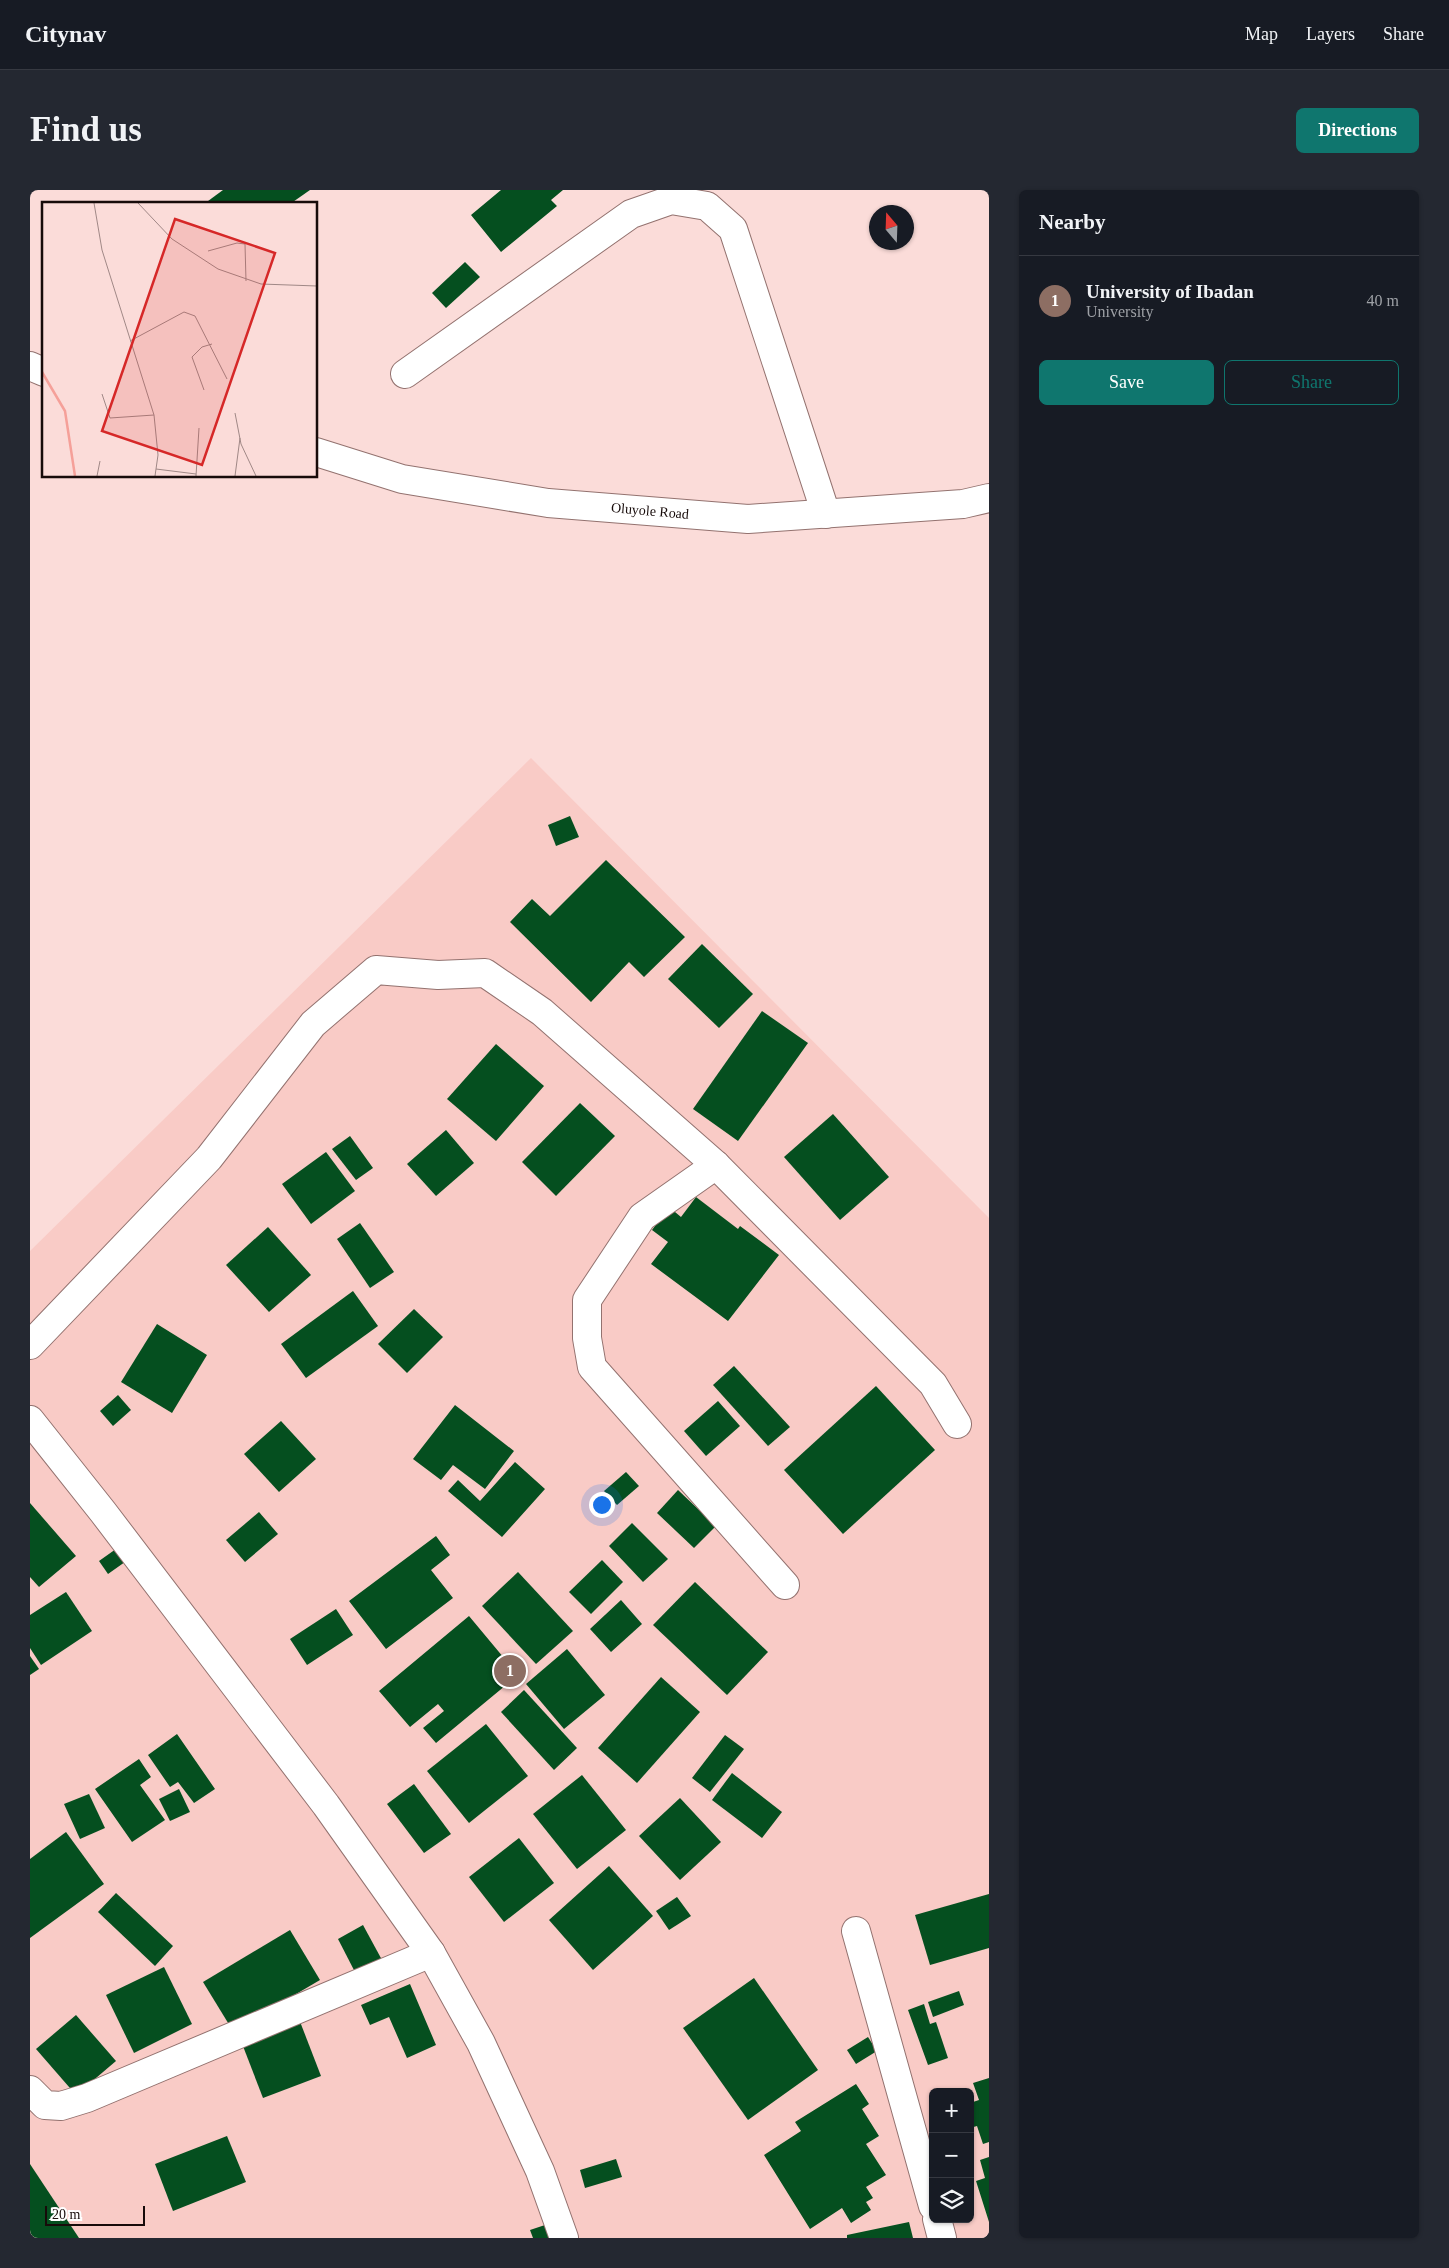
<!DOCTYPE html>
<meta charset="utf-8">
<style>
body{margin:0;font-family:Georgia,serif;background:#242831;color:#f1f3f6}
.controls{position:absolute;right:15px;bottom:15px;display:grid;overflow:hidden;border-radius:8px;box-shadow:0 1px 4px #0004}
.controls button{width:45px;height:45px;display:grid;place-items:center;padding:0;border:0;border-bottom:1px solid #363941;background:#171b24;color:#f1f3f6;font:25px sans-serif}
.compass{position:absolute;left:839px;top:15px;width:45px;height:45px;border-radius:50%;background:#171b24;box-shadow:0 1px 4px #0004;rotate:341deg}
.scale{position:absolute;left:15px;bottom:12px;width:100px;box-sizing:border-box;padding-left:5px;border:2px solid #170b0a;border-top:0;font-size:14px;line-height:18px;white-space:nowrap;color:#170b0a;-webkit-text-stroke:4px #fff;paint-order:stroke}
.you{position:absolute;left:571px;top:1314px;width:18px;height:18px;margin:-12px;border:4px solid #fff;border-radius:50%;background:#1a73e8;box-shadow:0 0 0 8px #1a73e833}
.badge{display:grid;place-items:center;width:32px;height:32px;border-radius:50%;background:#0f766e;color:#fff;font-size:16px;font-weight:700}
.pin{position:absolute;translate:-50% -50%;border:2px solid #fff;box-shadow:0 1px 5px #0006}
.list{margin:0;padding:0;list-style:none}
h2{display:flex;justify-content:space-between;align-items:center;height:65px;margin:0;padding:0 20px;font-size:21px}
h2 small{font-size:16px;font-weight:400;color:#9ea1a6}
.list li{display:grid;grid-template-columns:32px 1fr auto;gap:15px;align-items:center;box-sizing:border-box;height:90px;padding:0 20px;border-top:1px solid #363941}
.list b{display:block;font-size:19px;white-space:nowrap}
.list p{margin:0;font-size:16px;white-space:nowrap;color:#9ea1a6}
.list em{font-size:16px;font-style:normal;color:#9ea1a6}
.actions{display:flex;gap:10px;padding:15px 20px}
.actions a{flex:1;padding:11px 0;border:1px solid #0f766e;border-radius:8px;text-align:center;font-size:18px;color:#0f766e}
.actions .main{background:#0f766e;color:#fff}
.icon{flex:none;width:28px;height:28px;fill:none;stroke:currentColor;stroke-width:2;stroke-linecap:round;stroke-linejoin:round}
.map{position:relative;flex:none;width:959px;height:2048px;overflow:hidden;border-radius:8px}
header{display:flex;align-items:center;gap:30px;box-sizing:border-box;height:70px;padding:0 25px;background:#171b24;border-bottom:1px solid #363941}
header strong{font-size:24px}
nav{display:flex;gap:28px;margin-inline-start:auto;font-size:18px}
.intro{display:flex;align-items:center;justify-content:space-between;box-sizing:border-box;height:120px;padding:0 30px}
h1{margin:0;font-size:35px}
.button{padding:12px 22px;border-radius:8px;background:#0f766e;color:#fff;font-size:18px;font-weight:700}
main{display:flex;gap:30px;padding:0 30px}
aside{flex:1;background:#171b24;border-radius:8px;box-shadow:0 1px 4px #0004}
.map>svg:first-child{display:block}
</style>
<header>
<strong>Citynav</strong>
<nav><a>Map</a><a>Layers</a><a>Share</a></nav>
</header>
<div class="intro"><h1>Find us</h1><a class="button">Directions</a></div>
<main>
<div class="map">
<svg width="959" height="2048" viewBox="0 0 959 2048">
<rect width="100%" height="100%" fill="#fbdcd9"/>
<path fill="#f9cbc6" fill-rule="evenodd" d="M 501,568 L 959,1028 L 959,2048 L 0,2048 L 0,1061 ZM 903,1902 L 940,1902 L 940,2029 L 903,2029 Z"/>
<g fill="#054f1f">
<polygon points="193,0 280,0 260,14 174,14"/>
<polygon points="471,0 533,0 521,10 527,16 471,62 441,25"/>
<polygon points="435,72 450,87 416,118 402,103"/>
<polygon points="540,626 549,647 526,656 518,635"/>
<polygon points="576,670 655,747 614,787 599,772 561,812 480,732 502,709 520,726"/>
<polygon points="672,754 723,804 689,838 638,789"/>
<polygon points="732,821 778,853 708,951 663,919"/>
<polygon points="466,854 514,896 466,951 417,909"/>
<polygon points="550,913 585,946 526,1006 492,972"/>
<polygon points="803,924 859,987 810,1030 754,967"/>
<polygon points="416,940 444,973 406,1006 377,974"/>
<polygon points="320,946 343,978 326,990 302,959"/>
<polygon points="296,962 325,1001 281,1034 252,994"/>
<polygon points="666,1007 708,1039 710,1036 749,1065 698,1131 621,1074 638,1052 622,1040 639,1017 651,1027"/>
<polygon points="330,1033 364,1082 340,1098 307,1049"/>
<polygon points="238,1037 281,1085 239,1122 196,1075"/>
<polygon points="323,1101 348,1136 276,1188 251,1154"/>
<polygon points="384,1119 413,1147 377,1183 348,1154"/>
<polygon points="127,1134 177,1165 142,1223 91,1192"/>
<polygon points="704,1176 760,1237 738,1256 683,1195"/>
<polygon points="846,1196 905,1260 813,1344 754,1280"/>
<polygon points="88,1205 101,1220 83,1236 70,1221"/>
<polygon points="688,1211 710,1236 676,1266 654,1241"/>
<polygon points="425,1215 484,1261 455,1299 423,1275 411,1290 383,1269"/>
<polygon points="251,1231 286,1269 249,1302 214,1264"/>
<polygon points="485,1272 515,1299 472,1347 418,1301 428,1290 450,1311"/>
<polygon points="596,1282 609,1296 587,1315 574,1301"/>
<polygon points="648,1300 686,1336 664,1358 627,1323"/>
<polygon points="0,1313 46,1366 9,1397 0,1387"/>
<polygon points="229,1322 248,1344 215,1372 196,1350"/>
<polygon points="602,1333 638,1369 613,1392 579,1356"/>
<polygon points="406,1346 420,1365 401,1380 423,1408 356,1459 319,1411"/>
<polygon points="93,1354 102,1367 78,1384 69,1371"/>
<polygon points="572,1370 593,1392 561,1424 539,1402"/>
<polygon points="488,1382 543,1441 506,1474 452,1416"/>
<polygon points="665,1392 738,1462 697,1505 623,1435"/>
<polygon points="36,1402 62,1441 11,1475 0,1458 0,1425"/>
<polygon points="591,1410 612,1434 581,1462 560,1439"/>
<polygon points="306,1419 323,1445 277,1475 260,1449"/>
<polygon points="439,1426 488,1485 406,1553 393,1538 414,1521 408,1514 380,1537 349,1501"/>
<polygon points="537,1459 575,1505 534,1539 496,1494"/>
<polygon points="0,1466 9,1479 0,1485"/>
<polygon points="631,1487 670,1522 607,1593 568,1558"/>
<polygon points="494,1500 547,1558 524,1580 471,1522"/>
<polygon points="456,1534 498,1586 439,1633 397,1581"/>
<polygon points="147,1544 185,1599 164,1613 148,1592 140,1597 118,1565"/>
<polygon points="695,1545 714,1559 680,1602 662,1588"/>
<polygon points="109,1569 121,1587 110,1595 135,1630 102,1652 65,1599"/>
<polygon points="702,1583 752,1622 732,1648 682,1610"/>
<polygon points="552,1585 596,1640 547,1679 503,1624"/>
<polygon points="384,1594 421,1644 394,1663 357,1614"/>
<polygon points="149,1599 160,1622 140,1631 129,1609"/>
<polygon points="59,1604 75,1638 50,1649 34,1614"/>
<polygon points="650,1608 691,1652 650,1690 609,1646"/>
<polygon points="36,1642 74,1694 0,1748 0,1669"/>
<polygon points="489,1648 524,1693 474,1732 439,1687"/>
<polygon points="579,1676 623,1726 563,1780 519,1730"/>
<polygon points="86,1703 143,1756 125,1776 68,1722"/>
<polygon points="959,1704 959,1758 900,1775 885,1725"/>
<polygon points="647,1707 661,1726 639,1740 626,1721"/>
<polygon points="333,1735 352,1770 326,1784 308,1749"/>
<polygon points="260,1740 290,1790 203,1841 173,1792"/>
<polygon points="134,1777 162,1834 104,1863 76,1805"/>
<polygon points="724,1788 788,1880 718,1930 653,1838"/>
<polygon points="380,1794 406,1855 377,1868 359,1827 340,1835 331,1815"/>
<polygon points="929,1801 934,1815 903,1827 898,1812"/>
<polygon points="894,1814 900,1834 906,1832 918,1868 898,1875 878,1820"/>
<polygon points="46,1825 86,1871 46,1905 6,1859"/>
<polygon points="269,1829 291,1886 233,1908 211,1851"/>
<polygon points="838,1847 847,1861 826,1874 817,1860"/>
<polygon points="959,1888 959,1952 953,1954 947,1936 940,1938 940,1913 949,1910 943,1893"/>
<polygon points="826,1894 839,1914 832,1919 849,1946 836,1954 856,1985 836,1997 843,2008 836,2012 841,2020 821,2033 812,2018 780,2039 734,1965 771,1941 765,1932"/>
<polygon points="197,1946 216,1992 143,2021 125,1974"/>
<polygon points="959,1967 959,2032 946,1991 955,1988 950,1970"/>
<polygon points="586,1969 592,1987 555,1998 550,1980"/>
<polygon points="0,1974 49,2048 0,2048"/>
<polygon points="524,2032 530,2048 503,2048 500,2040"/>
<polygon points="879,2032 883,2048 817,2048 817,2045"/>
</g>
<g fill="none" stroke-linecap="round" stroke-linejoin="round">
<defs>
<g id="minor">
<polyline points="0,176 14,182"/>
<polyline points="375,184 601,24 641,10 677,16 703,39 796,324"/>
<polyline points="286,262 372,289 518,313 718,329 933,314 959,308"/>
<polyline points="686,975 612,1027 557,1110 557,1148 562,1177 755,1395"/>
<polyline points="0,1155 179,968 283,834 346,780 408,785 455,783 512,822 686,975 903,1194 927,1234"/>
<polyline points="0,1230 73,1322 296,1615 401,1763 451,1853 510,1981 534,2048"/>
<polyline points="826,1741 903,2016"/>
<polyline points="0,1900 15,1915 31,1916 57,1908 401,1763"/>
<polyline points="907,2029 912,2048"/>
</g>
</defs>
<use href="#minor" stroke="#93726f" stroke-width="30"/>
<use href="#minor" stroke="#fff" stroke-width="28"/>
</g>
<g text-anchor="middle" dominant-baseline="central" stroke-width="5" stroke-linejoin="round" paint-order="stroke">
<g font-size="14" fill="#170b0a" stroke="#fff">
<text transform="translate(620 321) rotate(5)">Oluyole Road</text>
</g>
</g>
<g transform="translate(12 12)">
<rect width="275" height="275" fill="#fbdcd9"/>
<path fill="none" stroke="#f5a099" stroke-width="2.5" d="M 0,170 L 23,209 L 33,274"/>
<path fill="none" stroke="#a08886" stroke-width="1" d="M 52,1 L 60,48 L 112,213 L 116,253 L 113,274M 96,1 L 130,37 L 176,67 L 219,82 L 275,84M 166,49 L 195,41 L 203,42 L 204,79M 88,139 L 142,110 L 153,114 L 185,177M 162,188 L 150,155 L 160,145 L 170,142M 60,192 L 68,216 L 112,213M 193,211 L 199,242 L 214,274M 114,267 L 154,272M 55,274 L 58,259M 154,274 L 157,226M 193,274 L 198,236"/>
<path fill="#d62828" fill-opacity="0.15" stroke="#d62828" stroke-width="2.5" d="M 133,17 L 233,51 L 160,263 L 60,229 Z"/>
<rect width="275" height="275" fill="none" stroke="#170b0a" stroke-width="2.5"/>
</g>
</svg>
<div class="controls">
<button>+</button>
<button>−</button>
<button><svg class="icon" aria-label="layers" viewBox="0 0 24 24"><path d="M12 4l9 5-9 5-9-5zM3 14l9 5 9-5"/></svg></button>
</div>
<svg class="compass" viewBox="-18 -18 36 36"><path d="M0-13l5 13h-10z" fill="#e53935"/><path d="M0 13l5-13h-10z" fill="#9ea1a6"/></svg>
<div class="scale">20 m</div>
<div class="you"></div>
<div class="pin badge" style="left:480px;top:1481px;background:#8d6e63">1</div>
</div>
<aside>
<h2>Nearby<small></small></h2>
<ul class="list">
<li><span class="badge" style="background:#8d6e63">1</span><div><b>University of Ibadan</b><p>University</p></div><em>40 m</em></li>
</ul>
<div class="actions"><a class="main">Save</a><a>Share</a></div>
</aside>
</main>
